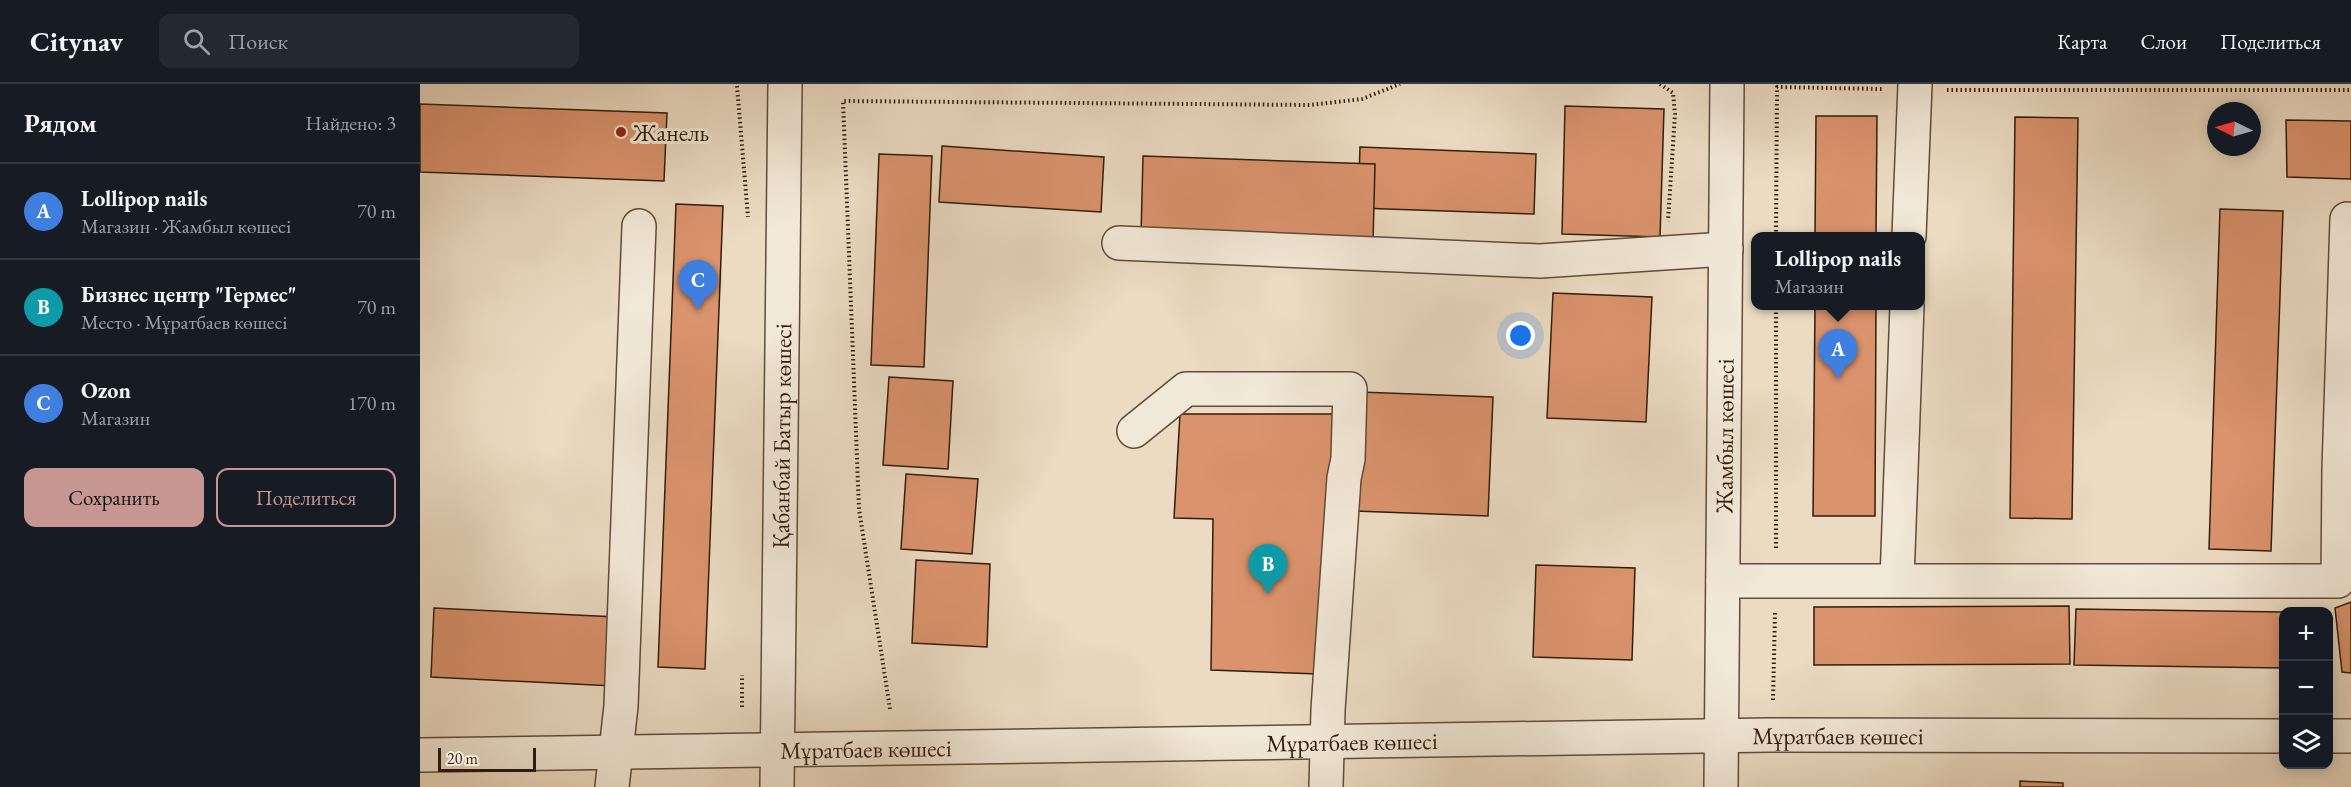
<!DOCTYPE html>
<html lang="ru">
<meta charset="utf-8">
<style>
body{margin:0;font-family:"EB Garamond",serif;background:#242831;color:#f1f3f6}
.controls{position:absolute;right:18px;bottom:18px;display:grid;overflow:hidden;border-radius:12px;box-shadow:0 3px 15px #0003}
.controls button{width:54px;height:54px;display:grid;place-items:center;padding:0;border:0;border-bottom:2px solid #363941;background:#171b24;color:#f1f3f6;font:30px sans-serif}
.compass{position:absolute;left:1787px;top:18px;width:54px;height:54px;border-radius:50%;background:#171b24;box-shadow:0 3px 15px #0003;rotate:275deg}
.scale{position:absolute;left:18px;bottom:15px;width:98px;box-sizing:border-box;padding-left:6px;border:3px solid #301d0d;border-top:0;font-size:16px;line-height:21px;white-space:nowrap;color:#301d0d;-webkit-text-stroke:4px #f2e8d7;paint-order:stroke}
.you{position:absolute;left:1101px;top:252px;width:21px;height:21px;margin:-15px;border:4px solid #fff;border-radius:50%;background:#1a73e8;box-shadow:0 0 0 9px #1a73e833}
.badge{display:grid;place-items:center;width:39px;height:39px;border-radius:50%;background:#c59692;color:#fff;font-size:20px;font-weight:700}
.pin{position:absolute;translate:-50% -50px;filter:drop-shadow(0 2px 3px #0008)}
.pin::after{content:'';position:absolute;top:32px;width:21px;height:18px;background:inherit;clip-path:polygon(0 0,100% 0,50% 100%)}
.popup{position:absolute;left:1331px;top:148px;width:174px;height:78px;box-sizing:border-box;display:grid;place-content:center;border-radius:12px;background:#171b24;filter:drop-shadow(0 2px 4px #0005);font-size:20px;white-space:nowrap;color:#9ea1a6}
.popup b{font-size:22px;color:#f1f3f6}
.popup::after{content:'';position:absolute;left:50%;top:100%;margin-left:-12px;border:12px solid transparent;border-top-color:#171b24}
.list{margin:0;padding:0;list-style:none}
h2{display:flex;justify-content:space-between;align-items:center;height:78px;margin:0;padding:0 24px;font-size:26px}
h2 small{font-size:20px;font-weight:400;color:#9ea1a6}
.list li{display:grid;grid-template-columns:39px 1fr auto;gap:18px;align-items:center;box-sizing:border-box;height:96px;padding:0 24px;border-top:2px solid #363941}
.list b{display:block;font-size:22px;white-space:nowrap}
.list p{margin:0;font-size:20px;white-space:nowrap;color:#9ea1a6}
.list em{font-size:20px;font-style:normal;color:#9ea1a6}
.actions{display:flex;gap:12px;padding:18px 24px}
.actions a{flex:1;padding:14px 0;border:2px solid #c59692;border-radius:12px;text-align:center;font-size:21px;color:#c59692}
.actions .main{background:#c59692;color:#111}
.icon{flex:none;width:33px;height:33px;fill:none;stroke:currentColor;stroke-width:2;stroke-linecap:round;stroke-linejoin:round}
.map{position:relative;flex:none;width:1931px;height:703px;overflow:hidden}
header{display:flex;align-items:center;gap:36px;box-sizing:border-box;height:84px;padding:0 30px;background:#171b24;border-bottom:2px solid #363941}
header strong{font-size:28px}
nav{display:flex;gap:33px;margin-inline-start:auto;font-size:21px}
.search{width:420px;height:54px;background:#242831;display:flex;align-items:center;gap:15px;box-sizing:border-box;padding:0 21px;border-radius:12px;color:#9ea1a6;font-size:22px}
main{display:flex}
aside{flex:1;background:#171b24}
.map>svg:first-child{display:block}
</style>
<header>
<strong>Citynav</strong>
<div class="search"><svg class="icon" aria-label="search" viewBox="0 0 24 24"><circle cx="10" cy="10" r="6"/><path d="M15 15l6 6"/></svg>Поиск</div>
<nav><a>Карта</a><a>Слои</a><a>Поделиться</a></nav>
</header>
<main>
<aside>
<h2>Рядом<small>Найдено: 3</small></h2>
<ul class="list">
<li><span class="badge" style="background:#3f7fe0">A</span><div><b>Lollipop nails</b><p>Магазин · Жамбыл көшесі</p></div><em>70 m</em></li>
<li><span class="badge" style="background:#0f9aa8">B</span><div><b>Бизнес центр &quot;Гермес&quot;</b><p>Место · Мұратбаев көшесі</p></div><em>70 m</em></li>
<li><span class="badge" style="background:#3f7fe0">C</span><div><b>Ozon</b><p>Магазин</p></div><em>170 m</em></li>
</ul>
<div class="actions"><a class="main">Сохранить</a><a>Поделиться</a></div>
</aside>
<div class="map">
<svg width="1931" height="703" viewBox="0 0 1931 703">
<rect width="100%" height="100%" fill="#ebdbc2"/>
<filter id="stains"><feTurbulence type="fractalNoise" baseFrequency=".00333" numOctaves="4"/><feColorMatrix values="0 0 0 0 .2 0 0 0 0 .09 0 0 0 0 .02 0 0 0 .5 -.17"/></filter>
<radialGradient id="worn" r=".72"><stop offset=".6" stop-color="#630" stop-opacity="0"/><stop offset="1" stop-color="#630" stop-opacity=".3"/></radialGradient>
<g fill="#da936d" stroke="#301d0d" stroke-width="1.5">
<polygon points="0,20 247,29 244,97 0,88"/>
<polygon points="1145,22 1244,25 1240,153 1142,150"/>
<polygon points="1396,32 1457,32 1456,152 1395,152"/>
<polygon points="1595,33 1658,34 1652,435 1590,434"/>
<polygon points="1866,36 1931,37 1931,95 1867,93"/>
<polygon points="522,62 684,73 681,128 519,118"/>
<polygon points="940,63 1116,70 1114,130 938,124"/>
<polygon points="459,70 512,72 504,283 451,281"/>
<polygon points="723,72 955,80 953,159 721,151"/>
<polygon points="256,120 303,122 285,585 238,583"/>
<polygon points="1800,125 1863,127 1851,467 1789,465"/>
<polygon points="1133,209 1232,213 1226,338 1127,334"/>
<polygon points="1395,222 1456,222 1455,432 1393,432"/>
<polygon points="469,293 533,297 528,385 463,381"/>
<polygon points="940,308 1073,313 1068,432 935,427"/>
<polygon points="760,330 916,330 898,590 791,586 793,435 754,434"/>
<polygon points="486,390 558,395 552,470 481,465"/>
<polygon points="496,476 570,480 567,563 492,559"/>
<polygon points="1116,481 1215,484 1212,576 1113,573"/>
<polygon points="1931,518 1931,589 1922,588 1915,524"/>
<polygon points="1649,522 1650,580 1394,581 1394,523"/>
<polygon points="14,524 197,533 194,602 11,593"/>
<polygon points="1656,525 1864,528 1864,584 1654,581"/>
<polygon points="1908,529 1910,529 1909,585 1908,585"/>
<polygon points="1600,697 1643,699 1643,703 1600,703"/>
</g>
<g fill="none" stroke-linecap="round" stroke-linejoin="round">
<defs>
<g id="minor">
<polyline points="1489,152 1495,0"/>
<polyline points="699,159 1120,177 1306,165"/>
<polyline points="714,347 766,305 930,305 928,375 924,394 908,626 906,703"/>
<polyline points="1477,496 1487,222"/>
<polyline points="1303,497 1918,497 1919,386 1927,135"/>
<polyline points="1908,652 1931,652"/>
<path id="s1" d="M 0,671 L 1350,651 L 1864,652"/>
<polyline points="192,703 201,622 219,142"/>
<path id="s2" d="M 357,703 L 365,0"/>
<path id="s3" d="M 1301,703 L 1307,0"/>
</g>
</defs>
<use href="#minor" stroke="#5f4c3a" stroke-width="36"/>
<g stroke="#301d0d" stroke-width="4" stroke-dasharray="1.5 3" stroke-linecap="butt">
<polyline points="1240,0 1253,9 1255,30 1248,137"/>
<polyline points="317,2 328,133"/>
<polyline points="1527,6 1931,6"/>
<polyline points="1356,152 1357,3 1462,5"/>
<polyline points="1356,464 1356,222"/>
<polyline points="1353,616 1355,528"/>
<polyline points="322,623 322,591"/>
<polyline points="470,625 439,425 423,17 890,21 942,15 980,0"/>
</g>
<use href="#minor" stroke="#f2e8d7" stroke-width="33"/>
</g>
<circle fill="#8f2418" stroke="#f2e8d7" stroke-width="2" cx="201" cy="48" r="6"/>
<g text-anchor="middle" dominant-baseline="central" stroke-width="6" stroke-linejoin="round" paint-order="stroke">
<g font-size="24" fill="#301d0d" stroke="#f2e8d7" text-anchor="start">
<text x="213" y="48">Жанель</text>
</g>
<g font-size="24" fill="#301d0d" stroke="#f2e8d7">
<text stroke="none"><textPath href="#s2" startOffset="351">Қабанбай Батыр көшесі</textPath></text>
<text stroke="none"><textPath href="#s3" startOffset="351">Жамбыл көшесі</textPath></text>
<text stroke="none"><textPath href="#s1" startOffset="1418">Мұратбаев көшесі</textPath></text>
<text stroke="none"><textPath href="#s1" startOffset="932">Мұратбаев көшесі</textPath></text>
<text stroke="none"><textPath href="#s1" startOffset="446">Мұратбаев көшесі</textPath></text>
</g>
</g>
<rect width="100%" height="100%" filter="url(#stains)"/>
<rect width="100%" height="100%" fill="url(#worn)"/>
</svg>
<div class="controls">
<button>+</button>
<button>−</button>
<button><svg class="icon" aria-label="layers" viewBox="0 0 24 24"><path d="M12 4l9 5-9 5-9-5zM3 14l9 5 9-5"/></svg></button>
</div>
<svg class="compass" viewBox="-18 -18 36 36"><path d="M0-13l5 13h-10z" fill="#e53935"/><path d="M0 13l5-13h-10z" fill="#9ea1a6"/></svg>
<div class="scale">20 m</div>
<div class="you"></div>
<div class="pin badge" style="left:1418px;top:295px;background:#3f7fe0">A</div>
<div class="popup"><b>Lollipop nails</b>Магазин</div>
<div class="pin badge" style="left:848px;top:510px;background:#0f9aa8">B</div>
<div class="pin badge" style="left:278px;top:226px;background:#3f7fe0">C</div>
</div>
</main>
